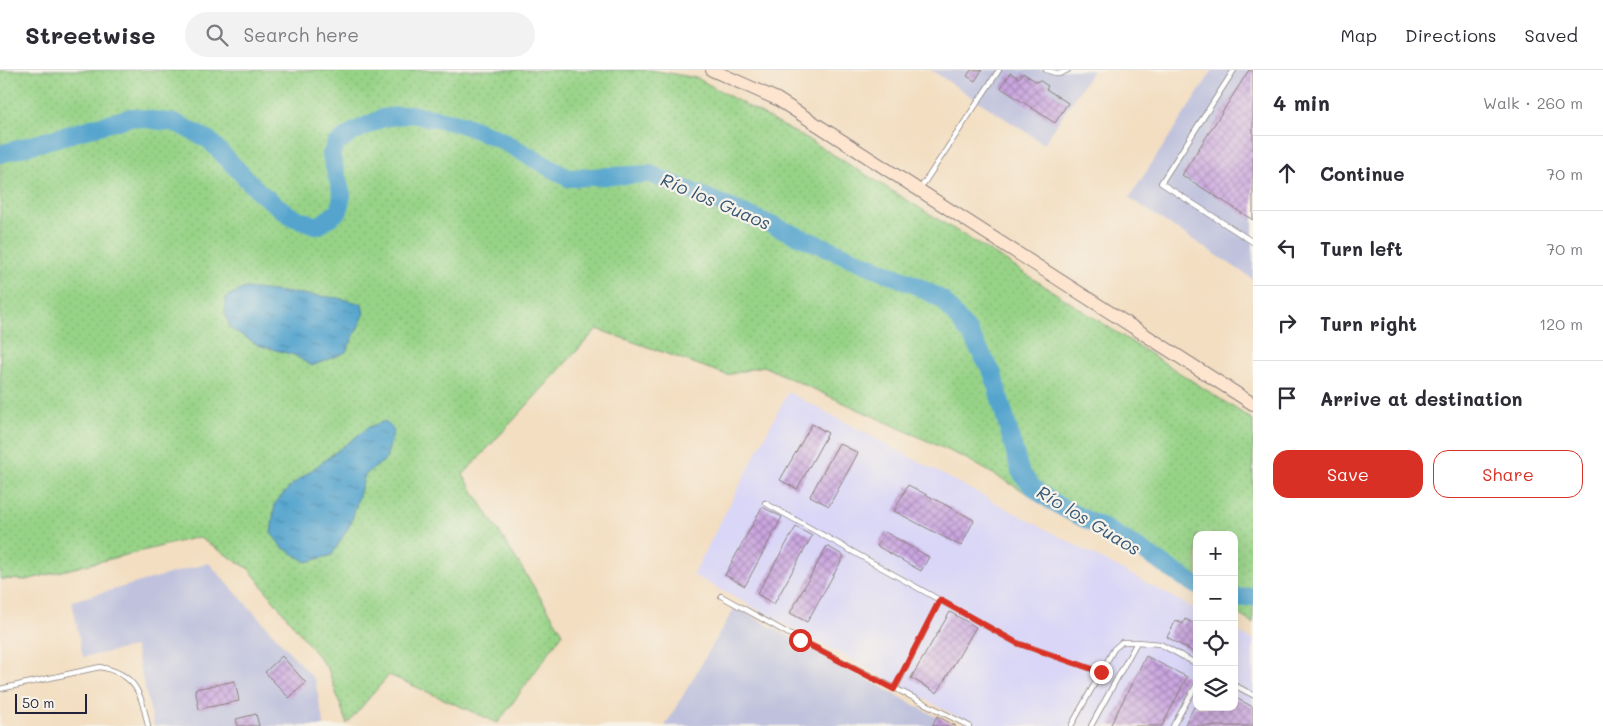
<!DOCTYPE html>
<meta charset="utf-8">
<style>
body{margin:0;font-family:Mali,sans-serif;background:#f2f2f3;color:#2b2b33}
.controls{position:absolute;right:15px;bottom:15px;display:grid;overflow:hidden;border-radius:10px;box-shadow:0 5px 20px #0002}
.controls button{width:45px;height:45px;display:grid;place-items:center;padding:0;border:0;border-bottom:1px solid #e1e1e2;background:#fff;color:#2b2b33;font:25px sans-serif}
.scale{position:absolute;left:15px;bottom:12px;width:72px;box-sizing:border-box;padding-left:5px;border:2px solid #22223b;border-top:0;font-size:14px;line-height:18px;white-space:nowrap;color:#22223b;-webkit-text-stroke:4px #f7f3e8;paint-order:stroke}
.stop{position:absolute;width:15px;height:15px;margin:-11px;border:4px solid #d93025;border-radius:50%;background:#fff}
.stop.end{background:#d93025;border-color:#fff;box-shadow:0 1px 5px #0008}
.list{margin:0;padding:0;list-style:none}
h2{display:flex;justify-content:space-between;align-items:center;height:65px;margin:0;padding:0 20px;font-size:21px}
h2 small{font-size:16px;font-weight:400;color:#7c7c81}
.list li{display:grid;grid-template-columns:32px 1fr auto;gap:15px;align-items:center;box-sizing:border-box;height:75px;padding:0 20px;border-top:1px solid #e1e1e2}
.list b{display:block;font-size:19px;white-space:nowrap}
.list em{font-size:16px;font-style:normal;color:#7c7c81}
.actions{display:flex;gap:10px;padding:15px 20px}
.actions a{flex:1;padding:11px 0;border:1px solid #d93025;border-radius:15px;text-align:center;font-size:18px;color:#d93025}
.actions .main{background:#d93025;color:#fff}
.icon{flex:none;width:28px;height:28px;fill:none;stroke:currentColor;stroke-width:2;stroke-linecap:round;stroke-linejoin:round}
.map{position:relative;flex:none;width:1253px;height:656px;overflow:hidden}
header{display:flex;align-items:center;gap:30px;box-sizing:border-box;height:70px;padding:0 25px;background:#fff;border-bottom:1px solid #e1e1e2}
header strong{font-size:24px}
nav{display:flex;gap:28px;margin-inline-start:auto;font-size:18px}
.search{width:350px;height:45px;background:#f2f2f3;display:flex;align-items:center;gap:12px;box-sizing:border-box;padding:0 18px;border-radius:28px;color:#7c7c81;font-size:19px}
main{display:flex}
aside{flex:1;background:#fff}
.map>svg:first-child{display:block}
</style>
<header>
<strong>Streetwise</strong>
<div class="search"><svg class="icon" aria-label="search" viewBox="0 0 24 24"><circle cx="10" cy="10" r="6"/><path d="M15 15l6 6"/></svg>Search here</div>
<nav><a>Map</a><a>Directions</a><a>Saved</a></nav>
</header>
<main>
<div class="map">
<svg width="1253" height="656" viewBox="0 0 1253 656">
<defs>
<pattern id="grass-dots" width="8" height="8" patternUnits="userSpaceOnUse" patternTransform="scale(1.25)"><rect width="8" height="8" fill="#97d387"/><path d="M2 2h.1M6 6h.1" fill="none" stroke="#82b575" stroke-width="1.8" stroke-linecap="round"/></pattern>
<pattern id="water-ripples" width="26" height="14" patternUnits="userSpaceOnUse" patternTransform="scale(1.25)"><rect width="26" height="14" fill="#54a4ce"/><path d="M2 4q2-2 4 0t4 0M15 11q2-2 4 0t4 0" fill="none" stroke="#4585a8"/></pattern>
<pattern id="building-cross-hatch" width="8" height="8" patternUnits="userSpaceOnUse" patternTransform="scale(1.25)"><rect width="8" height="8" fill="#caa6df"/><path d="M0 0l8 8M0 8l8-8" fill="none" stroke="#a487b6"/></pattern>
</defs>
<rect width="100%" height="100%" fill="#f7f3e8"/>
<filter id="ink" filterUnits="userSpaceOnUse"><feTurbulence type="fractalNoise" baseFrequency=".02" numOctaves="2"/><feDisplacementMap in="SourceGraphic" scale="10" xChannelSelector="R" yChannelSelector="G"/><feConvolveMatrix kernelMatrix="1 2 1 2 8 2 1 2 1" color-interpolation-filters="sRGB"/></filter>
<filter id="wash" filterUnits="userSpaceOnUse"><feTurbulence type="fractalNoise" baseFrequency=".0096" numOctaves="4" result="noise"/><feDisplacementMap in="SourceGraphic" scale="20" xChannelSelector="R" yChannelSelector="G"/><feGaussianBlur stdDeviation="1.12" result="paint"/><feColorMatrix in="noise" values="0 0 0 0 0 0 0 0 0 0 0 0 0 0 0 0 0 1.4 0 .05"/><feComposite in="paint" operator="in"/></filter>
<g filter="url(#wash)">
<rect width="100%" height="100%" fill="#f3dec1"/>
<polygon fill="#d9d6f7" points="788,322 1197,540 1197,637 1234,637 1234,560 1253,570 1253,656 975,656 693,505"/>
<g fill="#c0c2dd">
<polygon points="931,0 1093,0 1044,74"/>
<polygon points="1213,0 1253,0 1253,209 1129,128"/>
<polygon points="209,493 315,610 324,656 154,656 135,577 83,587 72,531"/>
<polygon points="735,537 953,656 665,656"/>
</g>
<polygon fill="url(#grass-dots)" stroke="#5c7a61" points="0,0 651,0 697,8 816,74 1004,190 1253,350 1253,553 1234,542 1234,465 1197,465 1197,520 967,389 763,296 727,305 597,259 463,405 563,563 498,653 389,605 347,654 328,599 249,499 198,467 26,510 0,509"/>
<g fill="url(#water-ripples)" stroke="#3b6384">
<polygon points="245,218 338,228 362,234 364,245 346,282 312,296 294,285 258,275 230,258 225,244 226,227"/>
<polygon points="385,351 394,360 386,389 365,405 351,453 332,485 307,492 282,477 271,463 275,433 293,414 369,357"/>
</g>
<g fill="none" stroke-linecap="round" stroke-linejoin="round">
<g stroke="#54a4ce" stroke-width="18">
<path d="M 0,84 L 131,47 L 176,53 L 209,70 L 259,122 L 292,147 L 318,156 L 339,141 L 342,125 L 331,85 L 335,75 L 353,62 L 383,48 L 411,44 L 461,54 L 499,69 L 568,108 L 650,104 L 915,215 L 943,230 L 970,264 L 993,304 L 1020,401 C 1039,433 1083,446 1115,464 C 1143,480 1170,499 1197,516"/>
<polyline points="1234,529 1253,526"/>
</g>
</g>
<g id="blocks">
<g fill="url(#building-cross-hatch)">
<polygon points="971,0 982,0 975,11 967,6"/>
<polygon points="1249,0 1253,0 1253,150 1182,105"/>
<polygon points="1010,3 1019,8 1023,3 1037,12 1039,10 1048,16 1046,19 1068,33 1055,53 1001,18"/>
<polygon points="812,354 828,363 797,419 780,410"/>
<polygon points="839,373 858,383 829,436 810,426"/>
<polygon points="908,415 974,450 961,476 894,441"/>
<polygon points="762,437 782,447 745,516 725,505"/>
<polygon points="796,457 812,466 774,534 757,524"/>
<polygon points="885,462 929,487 921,501 877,476"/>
<polygon points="827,476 844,486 807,552 790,543"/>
<polygon points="950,542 976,557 937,623 911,608"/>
<polygon points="1185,549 1197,555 1197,584 1167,567 1176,550 1183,554"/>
<polygon points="282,586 306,613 289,628 265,602"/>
<polygon points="1146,586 1187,607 1162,656 1110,656"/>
<polygon points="235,611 239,631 199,639 195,619"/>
<polygon points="1234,627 1253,637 1253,656 1184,656 1194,637 1234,637"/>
<polygon points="256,644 259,656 238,656 236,649"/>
<polygon points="937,646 956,656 932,656"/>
</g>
</g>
</g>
<g filter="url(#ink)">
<use href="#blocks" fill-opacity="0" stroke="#8a807e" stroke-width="1"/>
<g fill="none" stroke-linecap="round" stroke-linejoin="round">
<defs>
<g id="lane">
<polyline points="1046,0 1059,4 1068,0"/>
<polyline points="1234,0 1161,113 1253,172"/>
<polyline points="920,119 999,0"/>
<polyline points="765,433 1017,573 1101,602"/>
<polyline points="721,526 800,570 969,656"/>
<polyline points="1234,615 1253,625"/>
<path d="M 0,619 L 100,597 C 136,604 141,623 148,656"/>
<polyline points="895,619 940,530"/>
<polyline points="1071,656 1114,579 1122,572 1137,572 1160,574 1197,594"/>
<polyline points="1091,656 1137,572"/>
<polyline points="1173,656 1197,614"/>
</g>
<polyline id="secondary" points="712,0 777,29 1253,334"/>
</defs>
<use href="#lane" stroke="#8a807e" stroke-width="6"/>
<use href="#secondary" stroke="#8a807e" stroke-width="14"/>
<use href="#lane" stroke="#fff" stroke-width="4.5"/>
<use href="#secondary" stroke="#fde5d0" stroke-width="12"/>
</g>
</g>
<g fill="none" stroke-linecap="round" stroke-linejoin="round" filter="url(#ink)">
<polyline stroke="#d93025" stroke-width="6" points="800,570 894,619 940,530 1017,573 1101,602"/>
</g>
<g text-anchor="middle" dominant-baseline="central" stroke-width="4.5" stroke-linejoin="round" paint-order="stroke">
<g font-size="18" font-style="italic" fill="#365676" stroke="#f7f3e8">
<text transform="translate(716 131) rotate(23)">Río los Guaos</text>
<text transform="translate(1089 450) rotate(31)">Río los Guaos</text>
</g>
</g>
</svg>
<div class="controls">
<button>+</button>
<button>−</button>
<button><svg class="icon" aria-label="locate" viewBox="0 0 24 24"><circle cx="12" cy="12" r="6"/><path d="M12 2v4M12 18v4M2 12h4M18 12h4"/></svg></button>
<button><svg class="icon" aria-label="layers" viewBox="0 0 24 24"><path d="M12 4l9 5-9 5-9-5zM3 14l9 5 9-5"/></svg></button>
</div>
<div class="scale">50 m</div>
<div class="stop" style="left:800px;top:570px"></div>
<div class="stop end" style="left:1101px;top:602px"></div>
</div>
<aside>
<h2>4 min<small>Walk · 260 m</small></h2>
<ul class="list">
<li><svg class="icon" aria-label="ahead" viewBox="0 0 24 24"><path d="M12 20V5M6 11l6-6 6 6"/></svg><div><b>Continue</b></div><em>70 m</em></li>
<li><svg class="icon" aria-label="left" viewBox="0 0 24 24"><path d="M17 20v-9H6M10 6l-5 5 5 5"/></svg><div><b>Turn left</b></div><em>70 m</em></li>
<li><svg class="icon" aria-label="right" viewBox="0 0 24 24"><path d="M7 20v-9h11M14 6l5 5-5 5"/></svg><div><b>Turn right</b></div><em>120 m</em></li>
<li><svg class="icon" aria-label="arrive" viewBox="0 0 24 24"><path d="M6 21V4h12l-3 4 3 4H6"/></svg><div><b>Arrive at destination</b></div></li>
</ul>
<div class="actions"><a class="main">Save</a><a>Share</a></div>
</aside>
</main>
